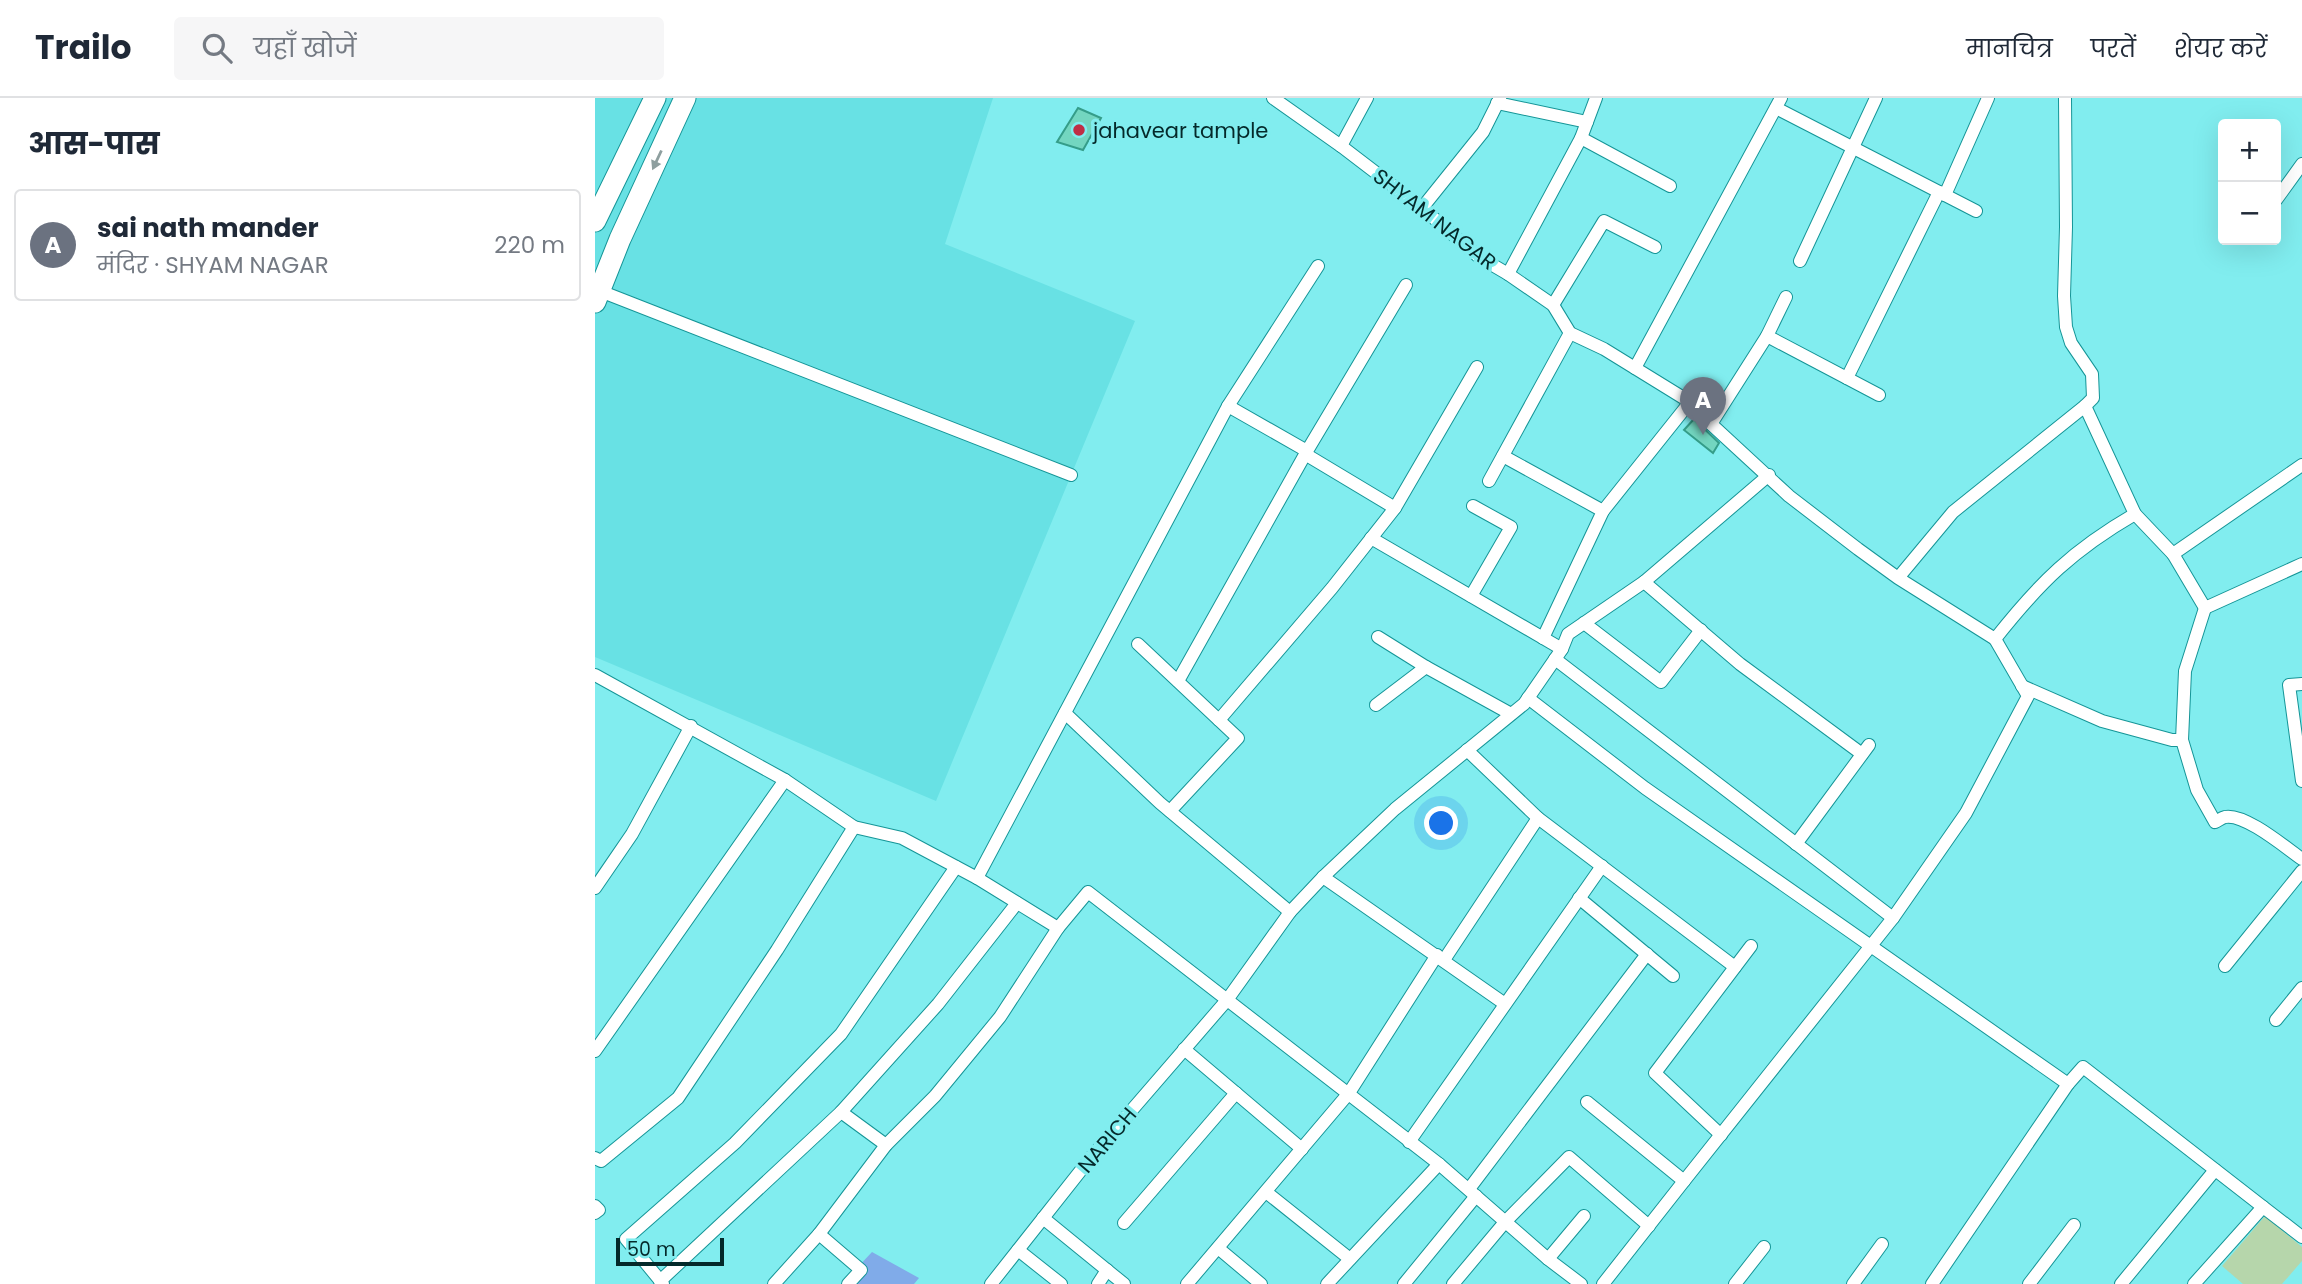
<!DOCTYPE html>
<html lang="hi">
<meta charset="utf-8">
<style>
body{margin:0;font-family:Poppins,"Noto Sans Devanagari",sans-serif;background:#f6f6f7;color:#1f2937}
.controls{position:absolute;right:21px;top:21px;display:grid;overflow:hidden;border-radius:7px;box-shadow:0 7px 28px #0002}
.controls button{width:63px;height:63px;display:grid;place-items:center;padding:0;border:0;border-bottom:2px solid #e0e1e3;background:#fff;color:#1f2937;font:35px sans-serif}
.scale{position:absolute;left:21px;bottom:18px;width:108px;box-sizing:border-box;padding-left:7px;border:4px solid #04292a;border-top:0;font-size:19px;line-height:24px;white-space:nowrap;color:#04292a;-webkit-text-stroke:5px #81edef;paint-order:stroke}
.you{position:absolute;left:847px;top:726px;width:24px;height:24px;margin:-18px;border:5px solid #fff;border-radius:50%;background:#1a73e8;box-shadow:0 0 0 10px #1a73e833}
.badge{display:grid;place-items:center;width:46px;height:46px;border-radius:50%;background:#111827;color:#fff;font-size:23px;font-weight:700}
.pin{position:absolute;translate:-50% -58px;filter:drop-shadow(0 2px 4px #0008)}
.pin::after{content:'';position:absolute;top:37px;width:24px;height:21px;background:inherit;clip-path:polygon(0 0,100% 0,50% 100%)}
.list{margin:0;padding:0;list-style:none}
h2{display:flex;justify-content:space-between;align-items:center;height:91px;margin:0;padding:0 28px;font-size:30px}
h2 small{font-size:23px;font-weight:400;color:#747a83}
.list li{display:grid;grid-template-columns:46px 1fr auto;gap:21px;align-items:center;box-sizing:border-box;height:112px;margin:0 14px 14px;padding:0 14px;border:2px solid #e0e1e3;border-radius:7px}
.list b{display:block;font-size:26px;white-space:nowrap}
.list p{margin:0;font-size:23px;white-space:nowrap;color:#747a83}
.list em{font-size:23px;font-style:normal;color:#747a83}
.icon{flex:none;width:38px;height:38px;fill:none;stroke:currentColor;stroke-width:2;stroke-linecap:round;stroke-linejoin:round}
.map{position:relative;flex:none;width:1707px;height:1186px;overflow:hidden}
header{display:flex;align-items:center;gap:42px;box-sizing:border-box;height:98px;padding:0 35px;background:#fff;border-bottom:2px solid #e0e1e3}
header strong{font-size:33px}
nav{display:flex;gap:38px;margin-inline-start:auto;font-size:24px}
.search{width:490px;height:63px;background:#f6f6f7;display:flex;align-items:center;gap:18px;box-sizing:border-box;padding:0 24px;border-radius:7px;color:#747a83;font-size:26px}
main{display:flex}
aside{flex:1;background:#fff}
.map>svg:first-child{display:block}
</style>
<header>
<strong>Trailo</strong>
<div class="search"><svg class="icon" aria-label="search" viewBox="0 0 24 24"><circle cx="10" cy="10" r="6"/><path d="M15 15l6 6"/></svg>यहाँ खोजें</div>
<nav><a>मानचित्र</a><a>परतें</a><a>शेयर करें</a></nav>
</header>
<main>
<aside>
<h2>आस-पास<small></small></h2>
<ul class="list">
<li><span class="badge" style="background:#6b7280">A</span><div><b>sai nath mander</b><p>मंदिर · SHYAM NAGAR</p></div><em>220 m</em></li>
</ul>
</aside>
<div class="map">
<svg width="1707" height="1186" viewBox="0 0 1707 1186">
<rect width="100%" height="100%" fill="#81edef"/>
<polygon fill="#68e1e4" points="0,0 398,0 350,146 540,223 341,703 0,559"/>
<polygon fill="#b6d6ab" points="1670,1118 1707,1149 1707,1163 1687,1186 1648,1186 1627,1168"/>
<polygon fill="#80abe9" points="277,1154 324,1180 319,1186 247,1186"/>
<g fill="#73d6c0" stroke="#359d89" stroke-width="2">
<polygon points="483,10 506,20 488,52 462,44"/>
<polygon points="1099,321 1124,345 1118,355 1089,332"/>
</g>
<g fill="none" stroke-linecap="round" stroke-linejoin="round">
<defs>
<g id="minor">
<path d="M 678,0 L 746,48 L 827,110 L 884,159 L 913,176 L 958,207 L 975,235 L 1009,251 L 1095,304 L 1116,326 L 1194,398 L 1263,451 L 1303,480 L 1400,541 C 1445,484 1478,452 1540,416 L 1490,308 L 1358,414 L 1303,480"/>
<polyline points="1470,0 1471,129 1469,198 1471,229 1476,245 1497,276 1498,300 1490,308"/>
<polyline points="902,5 992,24"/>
<polyline points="1181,10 1381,113"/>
<polyline points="986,40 1075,88"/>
<polyline points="746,48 772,0"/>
<polyline points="1350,97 1393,0"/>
<polyline points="1681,102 1707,66"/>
<polyline points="827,110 888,34 905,0"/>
<polyline points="1205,163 1281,0"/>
<polyline points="913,176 986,40 1001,0"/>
<polyline points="5,193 476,377"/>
<polyline points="958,207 1009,123 1060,149"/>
<polyline points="1172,238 1284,297"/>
<polyline points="1040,270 1186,0"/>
<polyline points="1252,280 1344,94"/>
<polyline points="1116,326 1172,238 1191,199"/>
<polyline points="712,353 811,187"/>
<polyline points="908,358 1008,413"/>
<polyline points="894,383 975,235"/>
<polyline points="800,410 882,269"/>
<polyline points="1540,416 1578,456 1707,367"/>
<polyline points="776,440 967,551"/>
<polyline points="1578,456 1610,510 1707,466"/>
<polyline points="1049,484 1174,377"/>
<polyline points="876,498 916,429 878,408"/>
<path d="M 1610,510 L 1590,573 L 1587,642 L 1602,692 L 1620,724 C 1623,723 1626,720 1630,719 C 1650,715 1691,750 1707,761"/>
<polyline points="989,525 1066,584 1106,532"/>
<polyline points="948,540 1008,413 1095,304"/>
<polyline points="543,546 643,640 575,713"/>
<polyline points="960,561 1298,820"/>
<polyline points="831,569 916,616"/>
<polyline points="0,577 190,682 259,729 307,740 382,780 463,830"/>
<polyline points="583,583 712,353 633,308"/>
<polyline points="1707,586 1694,587 1707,683"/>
<polyline points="1427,588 1507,623 1577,642 1587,642"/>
<polyline points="933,600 1050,690 1473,986 1488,969 1668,1109"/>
<polyline points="781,607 831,569 783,539"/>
<polyline points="470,615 565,705 695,814"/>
<polyline points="624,622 737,490 800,410 710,356"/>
<polyline points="872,652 943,720 1140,869"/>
<polyline points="1201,746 1274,647"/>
<polyline points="728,779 910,906"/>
<polyline points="382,780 633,308 723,168"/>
<polyline points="0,790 37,736 96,628"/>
<polyline points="984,800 1078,878"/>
<polyline points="849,862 943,720"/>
<polyline points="1630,868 1707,773"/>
<polyline points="1681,922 1707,890"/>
<polyline points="589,951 707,1051"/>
<polyline points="0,953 190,682"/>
<polyline points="992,1004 1089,1083 1008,1186"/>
<polyline points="246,1014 291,1047"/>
<polyline points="1126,1037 1060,975 1156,848"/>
<polyline points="814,1044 1007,768"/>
<polyline points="0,1060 6,1063 83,1000 182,852 259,729"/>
<polyline points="1089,1083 1298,820 1371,715 1433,598 1400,541"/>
<polyline points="874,1091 1052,856"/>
<polyline points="671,1094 755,1161"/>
<polyline points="0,1108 4,1112 0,1115"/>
<polyline points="448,1120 529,1186"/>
<polyline points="529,1125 641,995"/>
<polyline points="224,1136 266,1172 253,1186"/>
<polyline points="623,1150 666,1186"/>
<polyline points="423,1152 466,1186"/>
<polyline points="953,1161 989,1118"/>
<polyline points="65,1183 246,1014 343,906 422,805"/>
<polyline points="68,1186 31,1141 140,1045 246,936 361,769"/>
<polyline points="179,1186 224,1136 291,1047 340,998 405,919 463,830 493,794 844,1066 953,1161 986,1186"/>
<polyline points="396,1186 498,1057 632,902 695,814 728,779 800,711 929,606 967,551 973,536 1049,484 1145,566 1267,656"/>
<polyline points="503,1186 512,1172"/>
<polyline points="592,1186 754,995 842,857"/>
<polyline points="732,1186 844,1066"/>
<polyline points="809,1186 881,1098"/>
<polyline points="858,1186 910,1124 974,1059 1054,1128"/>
<polyline points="1140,1186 1169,1149"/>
<polyline points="1258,1186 1287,1146"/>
<polyline points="1337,1186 1473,986"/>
<polyline points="1434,1186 1479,1127"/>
<polyline points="1526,1186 1620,1072"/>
<polyline points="1599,1186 1668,1109 1707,1139"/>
</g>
<g id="trunk">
<polyline points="0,123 60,0"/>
<polyline points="0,204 25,141 90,0"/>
</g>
</defs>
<use href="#minor" stroke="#159597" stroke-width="14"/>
<use href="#trunk" stroke="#159597" stroke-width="23"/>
<use href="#minor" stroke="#fff" stroke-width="12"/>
<use href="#trunk" stroke="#fff" stroke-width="21"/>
</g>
<defs><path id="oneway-solid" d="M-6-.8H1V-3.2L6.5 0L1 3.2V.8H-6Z" transform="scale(1.75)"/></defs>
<use fill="#8e9f9f" href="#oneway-solid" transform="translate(62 62) rotate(115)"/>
<circle fill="#bf2e45" stroke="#81edef" stroke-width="2.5" cx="484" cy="32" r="7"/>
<g text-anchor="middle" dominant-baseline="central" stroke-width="7" stroke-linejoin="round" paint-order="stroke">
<g font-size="21" fill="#04292a" stroke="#81edef" text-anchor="start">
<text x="498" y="32">jahavear tample</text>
</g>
<g font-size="21" fill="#04292a" stroke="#81edef">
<text transform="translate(840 121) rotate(38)">SHYAM NAGAR</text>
<text transform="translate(512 1042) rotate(-50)">NARICH</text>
</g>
</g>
</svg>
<div class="controls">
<button>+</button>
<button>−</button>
</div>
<div class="scale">50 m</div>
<div class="you"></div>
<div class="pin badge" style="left:1108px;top:337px;background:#6b7280">A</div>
</div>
</main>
